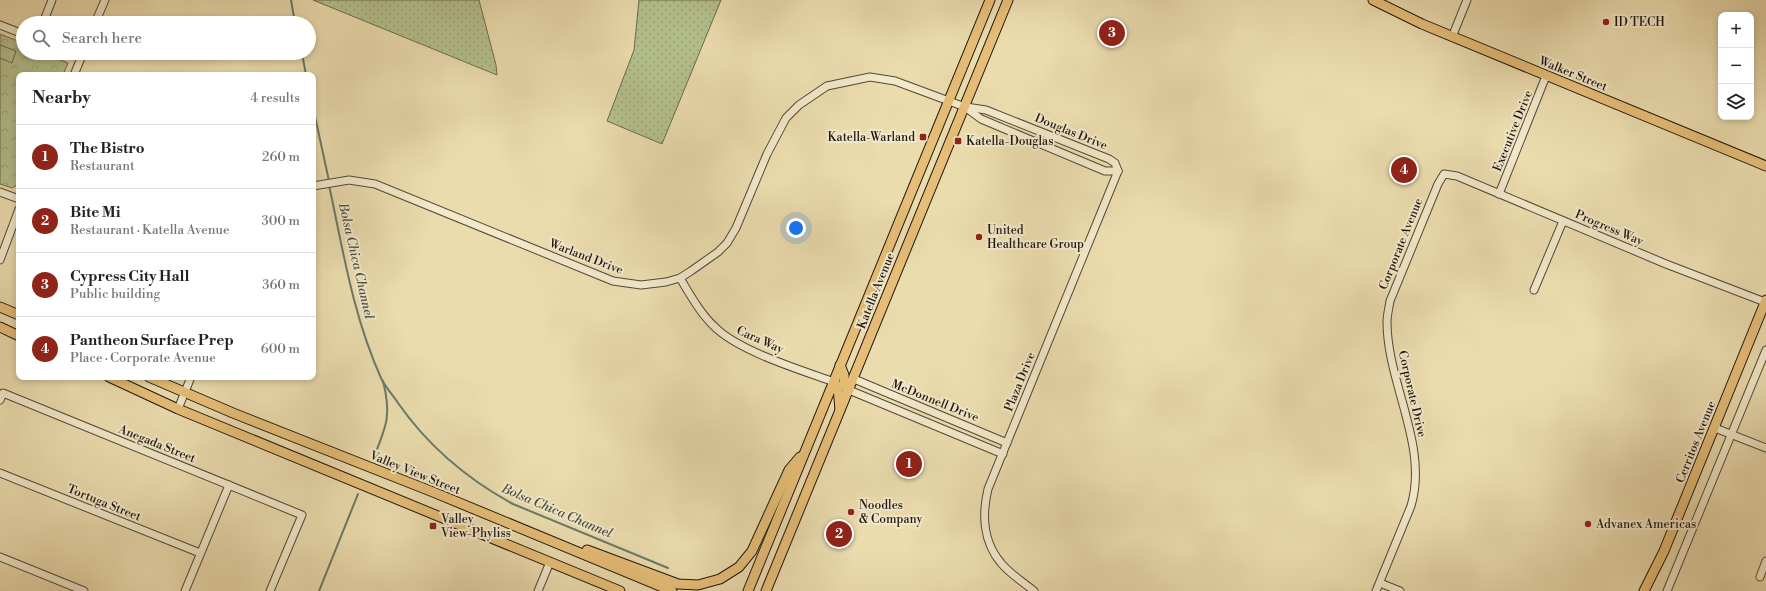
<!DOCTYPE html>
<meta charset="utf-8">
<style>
body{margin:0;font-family:"Libre Bodoni",serif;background:#f6f6f6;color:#222}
.controls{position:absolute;right:12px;top:12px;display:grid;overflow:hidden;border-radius:8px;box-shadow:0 2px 6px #0003}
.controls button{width:36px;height:36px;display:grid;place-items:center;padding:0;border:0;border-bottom:1px solid #e0e0e0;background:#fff;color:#222;font:20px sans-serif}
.you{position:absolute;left:796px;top:228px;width:14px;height:14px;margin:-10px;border:3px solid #fff;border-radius:50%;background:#1a73e8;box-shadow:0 0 0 6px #1a73e833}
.badge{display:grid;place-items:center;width:26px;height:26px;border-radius:50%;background:#8f2418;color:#fff;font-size:13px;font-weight:700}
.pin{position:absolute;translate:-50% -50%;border:2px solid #fff;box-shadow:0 1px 4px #0006}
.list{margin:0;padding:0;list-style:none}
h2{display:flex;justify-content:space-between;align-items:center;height:52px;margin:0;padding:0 16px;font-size:17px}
h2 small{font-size:13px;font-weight:400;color:#767676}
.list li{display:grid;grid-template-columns:26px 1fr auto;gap:12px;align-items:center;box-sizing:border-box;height:64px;padding:0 16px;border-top:1px solid #e0e0e0}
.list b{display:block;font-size:15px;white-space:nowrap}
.list p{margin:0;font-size:13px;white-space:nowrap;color:#767676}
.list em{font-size:13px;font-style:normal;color:#767676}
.icon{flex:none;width:22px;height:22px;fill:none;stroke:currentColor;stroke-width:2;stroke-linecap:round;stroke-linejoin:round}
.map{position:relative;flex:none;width:1766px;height:591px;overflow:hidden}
.search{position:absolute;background:#fff;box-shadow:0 2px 6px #0003;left:16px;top:16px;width:300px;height:44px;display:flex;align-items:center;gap:10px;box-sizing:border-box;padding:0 14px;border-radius:22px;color:#767676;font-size:15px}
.panel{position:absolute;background:#fff;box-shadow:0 2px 6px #0003;left:16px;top:72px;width:300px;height:308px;border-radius:8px}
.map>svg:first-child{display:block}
</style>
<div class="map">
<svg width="1766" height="591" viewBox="0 0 1766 591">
<defs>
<pattern id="grass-dots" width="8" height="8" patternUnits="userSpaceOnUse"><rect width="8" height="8" fill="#b4c18d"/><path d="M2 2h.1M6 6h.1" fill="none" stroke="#9aa578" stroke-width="1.8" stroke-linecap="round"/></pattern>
<pattern id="park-crowns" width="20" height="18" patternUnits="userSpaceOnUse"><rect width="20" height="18" fill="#b4c18d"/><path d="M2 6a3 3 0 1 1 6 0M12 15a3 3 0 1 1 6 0" fill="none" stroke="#9aa578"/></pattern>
</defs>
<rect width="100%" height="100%" fill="#ebdcae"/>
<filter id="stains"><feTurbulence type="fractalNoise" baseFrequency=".005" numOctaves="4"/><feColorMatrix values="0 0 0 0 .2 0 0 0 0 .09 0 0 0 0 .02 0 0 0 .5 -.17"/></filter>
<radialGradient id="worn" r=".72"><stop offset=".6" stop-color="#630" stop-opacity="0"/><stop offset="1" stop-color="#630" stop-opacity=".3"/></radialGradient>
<g fill="url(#grass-dots)" stroke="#6a6c4e">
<polygon points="313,0 479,0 496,65 497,75"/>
<polygon points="639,0 721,0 662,144 607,121 634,50"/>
</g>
<polygon fill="url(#park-crowns)" stroke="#6a6c4e" points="0,34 23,43 23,53 44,53 68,63 63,75 19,75 19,184 12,188 0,184"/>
<polygon fill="#b4c18d" stroke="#6a6c4e" points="0,45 16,51 12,63 0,58"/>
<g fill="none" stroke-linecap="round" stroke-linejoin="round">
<g stroke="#687a6a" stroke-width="2">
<polyline points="291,0 295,23"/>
<polyline points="302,53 306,75"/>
<polyline points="313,107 329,181"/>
<path d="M 329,185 C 343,250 353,316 381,378 C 385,387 393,395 398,403 C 428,446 467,479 513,504 L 668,568"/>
<path d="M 373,459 C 386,427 392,416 383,381"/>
<polyline points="319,591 358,494"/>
</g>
<defs>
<g id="minor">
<polyline points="43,23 52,0"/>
<polyline points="95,23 105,0"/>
<polyline points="0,25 23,34"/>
<polyline points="1452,37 1467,0"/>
<polyline points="74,75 83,53"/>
<polyline points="966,107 986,110 1109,159 1115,163 1118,171"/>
<polyline points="313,186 349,180 375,184 613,281 641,285 666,282 680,278 691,271 718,252 727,243 736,228 767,154 786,118 799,105 827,86 870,77 895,81 965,107 981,119 1105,171 1118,171"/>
<polyline points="0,192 19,199"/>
<polyline points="1499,194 1546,76"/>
<polyline points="0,260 19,209"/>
<path d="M 680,278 C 691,296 701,315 717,329 C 742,352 801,370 834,382"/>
<polyline points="1534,290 1563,221"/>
<polyline points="854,379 1007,443"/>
<polyline points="849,390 1003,454"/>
<polyline points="0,400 3,393 302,515 270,591"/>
<polyline points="178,409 191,377"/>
<polyline points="1715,428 1766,448"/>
<polyline points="0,473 200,553"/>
<polyline points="0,557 84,591"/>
<polyline points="1760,577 1766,561"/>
<polyline points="1380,583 1400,591"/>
<polyline points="185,591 229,485"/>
<polyline points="538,591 550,562"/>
<path d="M 1034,591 C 1023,582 1010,574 1001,563 C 983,542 982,514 988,489 L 1118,171"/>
<path d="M 1376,591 L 1411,506 C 1429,446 1387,383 1387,322 C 1387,315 1389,308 1390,301 L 1438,184 L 1444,174 L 1457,176 L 1666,264 L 1765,302"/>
<polyline points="1667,591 1766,350"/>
</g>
<g id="major">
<polyline points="1373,0 1422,24 1766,166"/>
<polyline points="0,307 19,315"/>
<polyline points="0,327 19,336"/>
<polyline points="840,365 844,375 844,385 849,390"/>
<polyline points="109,377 178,409 620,591"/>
<polyline points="149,377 233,413 433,492 672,591"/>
<polyline points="834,382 838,387 840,410"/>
<polyline points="587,550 678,584 698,585 720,579 739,567 752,551 789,470 800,457"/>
<polyline points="748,591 990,0"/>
<polyline points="766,591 1008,0"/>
<polyline points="1644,591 1664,551 1766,300"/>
</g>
</defs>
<use href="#minor" stroke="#524837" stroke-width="9"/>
<use href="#major" stroke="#1f160f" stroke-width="11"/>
<use href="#minor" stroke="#f2e8ca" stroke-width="7"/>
<use href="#major" stroke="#e6be77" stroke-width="9"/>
</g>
<g fill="#8f2418" stroke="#f2e8ca" stroke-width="1.5">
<circle cx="1606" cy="22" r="4"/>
<rect x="919" y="133" width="8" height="8" rx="2"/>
<rect x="954" y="137" width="8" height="8" rx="2"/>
<circle cx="979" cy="237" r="4"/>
<circle cx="851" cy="512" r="4"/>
<circle cx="1588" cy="524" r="4"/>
<rect x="429" y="522" width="8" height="8" rx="2"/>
</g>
<g text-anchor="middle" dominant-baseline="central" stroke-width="4" stroke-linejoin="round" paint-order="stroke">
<g font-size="12" fill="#1f160f" stroke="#f2e8ca" text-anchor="start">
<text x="1614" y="22">ID TECH</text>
<text x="915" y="137" text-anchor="end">Katella-Warland</text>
<text x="966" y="141">Katella-Douglas</text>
<text x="987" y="230">United<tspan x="987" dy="14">Healthcare Group</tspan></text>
<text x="859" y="505">Noodles<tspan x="859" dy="14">&amp; Company</tspan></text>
<text x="441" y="519">Valley<tspan x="441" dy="14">View-Phyliss</tspan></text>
<text x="1596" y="524">Advanex Americas</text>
</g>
<g font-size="12" fill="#1f160f" stroke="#f2e8ca">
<text transform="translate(1573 74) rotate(22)">Walker Street</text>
<text transform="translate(1513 131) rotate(-68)">Executive Drive</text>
<text transform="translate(1071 132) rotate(22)">Douglas Drive</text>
<text transform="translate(1609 228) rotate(23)">Progress Way</text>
<text transform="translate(1401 244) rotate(-68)">Corporate Avenue</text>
<text transform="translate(586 257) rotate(21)">Warland Drive</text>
<text transform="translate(876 291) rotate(-68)">Katella Avenue</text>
<text transform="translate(760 340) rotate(24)">Cara Way</text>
<text transform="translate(1020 382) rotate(-68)">Plaza Drive</text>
<text transform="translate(1412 394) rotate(77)">Corporate Drive</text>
<text transform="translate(935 401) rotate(22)">McDonnell Drive</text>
<text transform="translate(1696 442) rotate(-68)">Cerritos Avenue</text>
<text transform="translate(157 444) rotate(22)">Anegada Street</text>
<text transform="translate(415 473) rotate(22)">Valley View Street</text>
<text transform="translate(104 503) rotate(22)">Tortuga Street</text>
</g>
<g font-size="13" font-style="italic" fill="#4a5044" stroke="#f2e8ca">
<text transform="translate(356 261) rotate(77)">Bolsa Chica Channel</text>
<text transform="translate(557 511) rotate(23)">Bolsa Chica Channel</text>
</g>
</g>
<rect width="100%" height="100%" filter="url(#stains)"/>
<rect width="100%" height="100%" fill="url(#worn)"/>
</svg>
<div class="controls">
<button>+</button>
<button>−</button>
<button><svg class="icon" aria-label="layers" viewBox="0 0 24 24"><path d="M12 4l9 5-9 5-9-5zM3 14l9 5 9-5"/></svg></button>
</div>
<div class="you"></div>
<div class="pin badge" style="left:909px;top:464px">1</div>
<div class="pin badge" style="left:839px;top:534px">2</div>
<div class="pin badge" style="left:1112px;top:33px">3</div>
<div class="pin badge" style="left:1404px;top:170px">4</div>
<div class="search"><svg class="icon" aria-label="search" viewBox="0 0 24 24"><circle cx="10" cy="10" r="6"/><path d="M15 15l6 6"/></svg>Search here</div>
<section class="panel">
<h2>Nearby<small>4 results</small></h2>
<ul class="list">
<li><span class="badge">1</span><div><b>The Bistro</b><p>Restaurant</p></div><em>260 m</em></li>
<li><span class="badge">2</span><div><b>Bite Mi</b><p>Restaurant · Katella Avenue</p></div><em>300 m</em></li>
<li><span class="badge">3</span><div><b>Cypress City Hall</b><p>Public building</p></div><em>360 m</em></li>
<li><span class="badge">4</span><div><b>Pantheon Surface Prep</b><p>Place · Corporate Avenue</p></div><em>600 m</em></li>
</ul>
</section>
</div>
